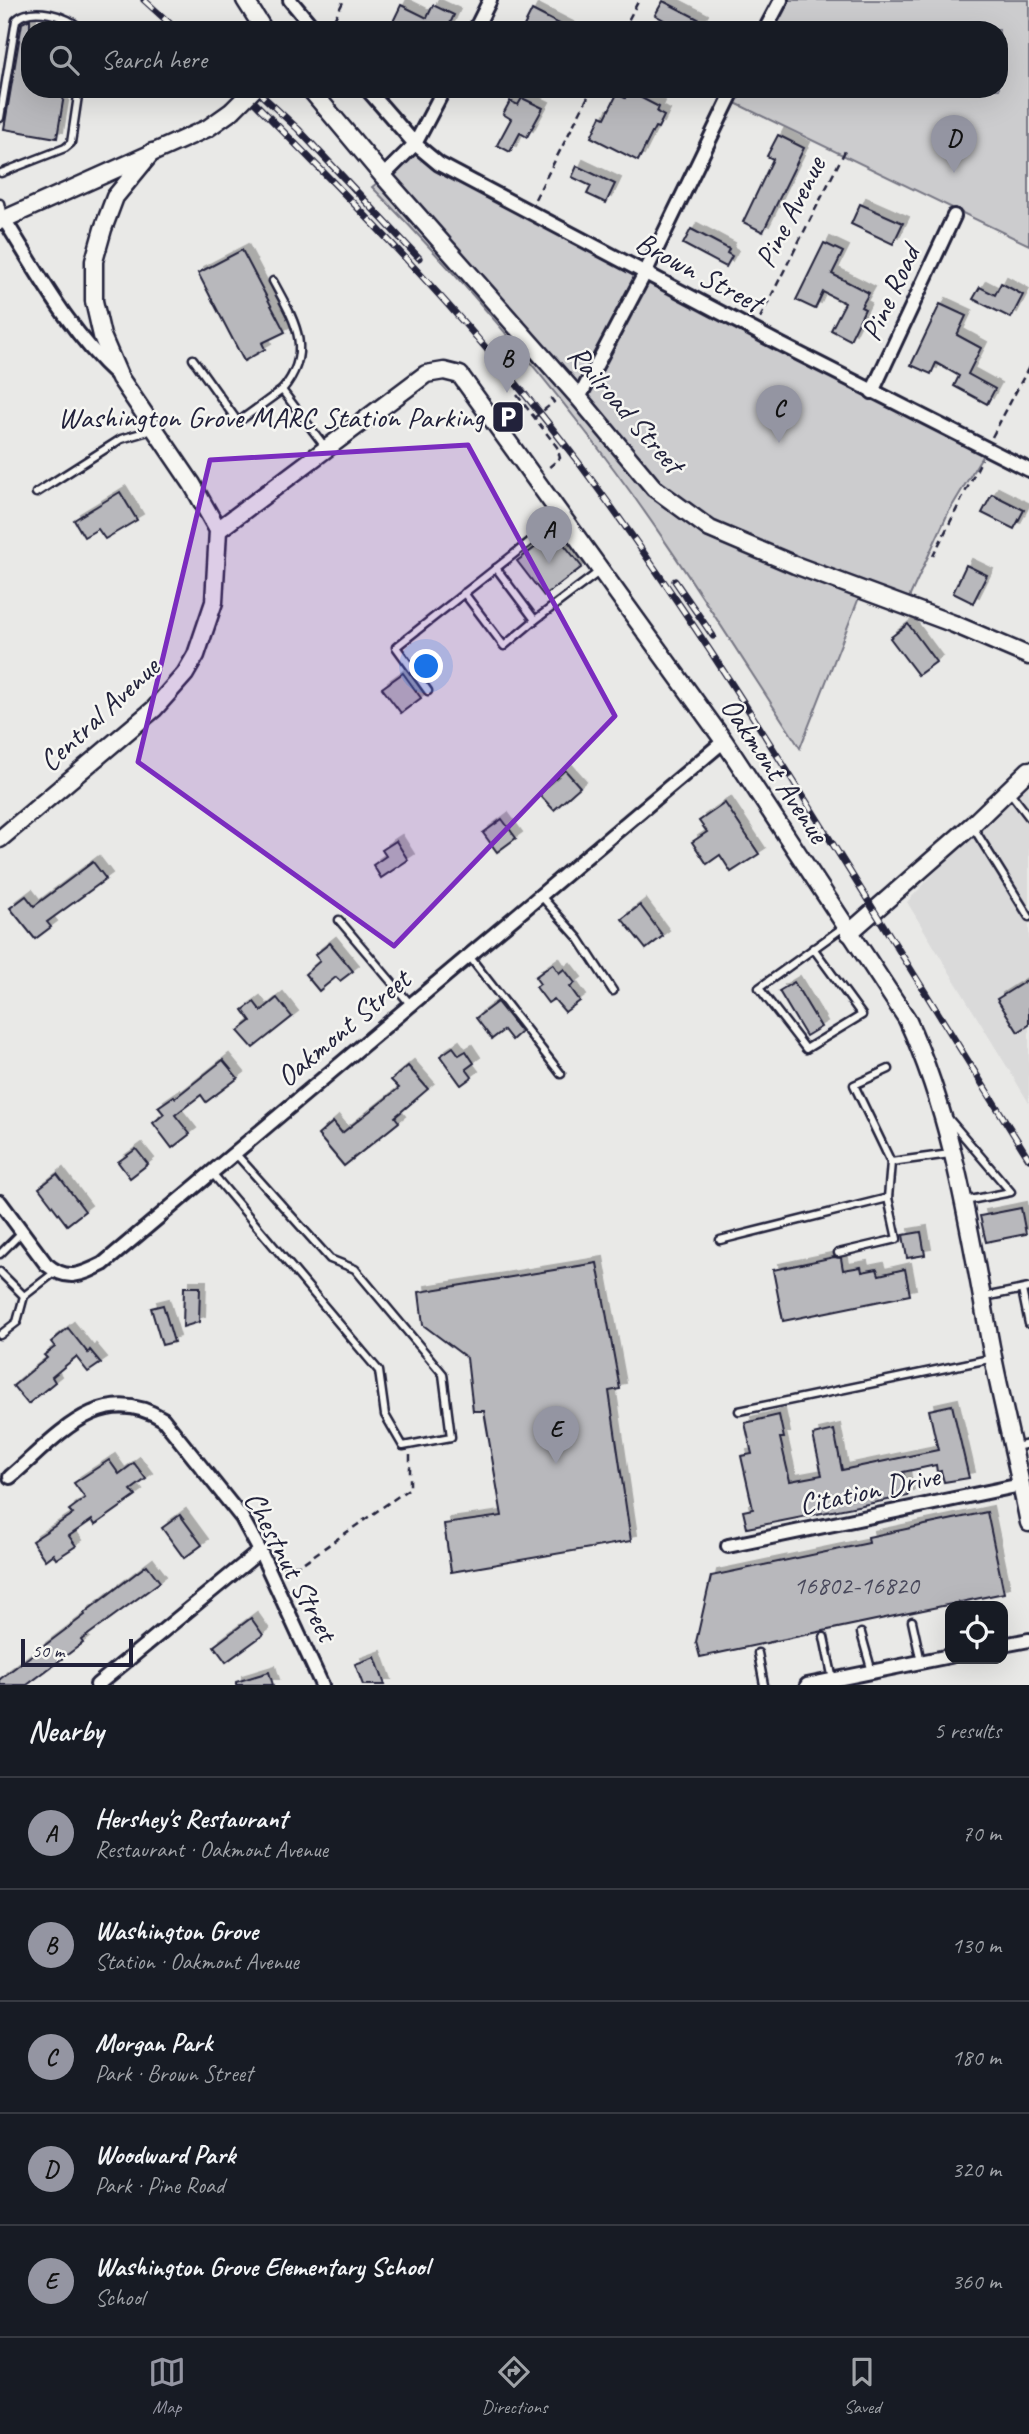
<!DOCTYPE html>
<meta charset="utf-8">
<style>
body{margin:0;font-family:Caveat,sans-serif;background:#242831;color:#f1f3f6}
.controls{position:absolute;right:21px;bottom:21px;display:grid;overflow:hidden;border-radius:14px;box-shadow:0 7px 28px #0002}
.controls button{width:63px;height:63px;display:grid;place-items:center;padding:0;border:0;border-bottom:2px solid #363941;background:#171b24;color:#f1f3f6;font:35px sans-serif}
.scale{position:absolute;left:21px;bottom:18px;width:112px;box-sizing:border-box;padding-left:7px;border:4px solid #22223b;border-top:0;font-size:19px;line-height:24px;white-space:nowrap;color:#22223b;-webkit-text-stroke:5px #f6f6f2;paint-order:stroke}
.you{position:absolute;left:427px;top:667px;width:24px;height:24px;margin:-18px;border:5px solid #fff;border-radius:50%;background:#1a73e8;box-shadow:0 0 0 10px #1a73e833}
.badge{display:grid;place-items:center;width:46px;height:46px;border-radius:50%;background:#9495a2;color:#111;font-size:23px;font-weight:700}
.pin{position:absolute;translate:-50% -58px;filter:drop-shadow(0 2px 4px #0008)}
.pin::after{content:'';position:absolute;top:37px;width:24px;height:21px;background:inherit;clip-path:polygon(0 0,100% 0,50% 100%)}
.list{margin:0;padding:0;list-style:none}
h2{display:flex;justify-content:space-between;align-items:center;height:91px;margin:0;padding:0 28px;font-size:30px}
h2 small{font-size:23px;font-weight:400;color:#9ea1a6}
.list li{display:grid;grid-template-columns:46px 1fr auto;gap:21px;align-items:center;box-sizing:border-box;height:112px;padding:0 28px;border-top:2px solid #363941}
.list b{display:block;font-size:26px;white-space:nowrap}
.list p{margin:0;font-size:23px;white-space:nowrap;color:#9ea1a6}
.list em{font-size:23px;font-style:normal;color:#9ea1a6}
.icon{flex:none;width:38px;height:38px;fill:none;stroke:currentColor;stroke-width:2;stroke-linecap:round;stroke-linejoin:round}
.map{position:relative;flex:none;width:1029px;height:1685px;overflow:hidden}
.search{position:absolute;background:#171b24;box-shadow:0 7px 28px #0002;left:21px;right:21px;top:21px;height:77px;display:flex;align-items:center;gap:18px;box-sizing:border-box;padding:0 24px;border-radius:28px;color:#9ea1a6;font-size:26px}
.sheet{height:651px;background:#171b24}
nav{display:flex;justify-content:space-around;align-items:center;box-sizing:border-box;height:98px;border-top:2px solid #363941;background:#171b24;font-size:19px;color:#9ea1a6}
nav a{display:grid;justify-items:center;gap:4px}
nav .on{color:#9495a2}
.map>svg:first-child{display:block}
</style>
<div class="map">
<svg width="1029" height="1685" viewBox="0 0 1029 1685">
<defs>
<filter id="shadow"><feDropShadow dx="6" dy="-6" stdDeviation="0" flood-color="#0004"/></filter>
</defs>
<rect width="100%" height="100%" fill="#e9e9e7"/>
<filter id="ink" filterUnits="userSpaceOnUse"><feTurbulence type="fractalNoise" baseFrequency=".0143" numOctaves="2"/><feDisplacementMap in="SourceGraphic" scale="14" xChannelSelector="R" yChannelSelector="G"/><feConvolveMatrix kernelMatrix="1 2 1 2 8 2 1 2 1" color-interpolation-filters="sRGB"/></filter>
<g filter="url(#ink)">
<polygon fill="#dadada" points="1029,773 1029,1103 907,902"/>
<g fill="#ccccce" stroke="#777784" stroke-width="2">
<polygon points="782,0 1029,0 1029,245 729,100 735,89 999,89 999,30 766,30"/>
<path d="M 414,153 L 638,275 L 984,453 L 948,513 L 908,600 L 864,585 L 800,748 C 731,642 663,531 585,431 C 519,346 448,264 372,187 Z"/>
</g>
<g fill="#b8b8bc" stroke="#22223b" stroke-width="2" filter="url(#shadow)">
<polygon points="663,1 702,21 697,30 666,30 669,23 655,15"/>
<polygon points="401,5 427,18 433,5 454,15 448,28 450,30 389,30"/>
<polygon points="532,10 571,30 522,30"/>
<polygon points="30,19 30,89 65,89 57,138 4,129 22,23"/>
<polygon points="628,91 659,107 657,112 664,116 658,128 655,127 638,161 591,137 601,116 605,118 617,94 625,98"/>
<polygon points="522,98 543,108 527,137 520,133 510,152 497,145 511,119 503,114 510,101 518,105"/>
<polygon points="778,135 804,148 763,232 743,222 773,159 767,156"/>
<polygon points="577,166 615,184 606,203 587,194 591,186 572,177"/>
<polygon points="860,204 903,223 893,244 851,224"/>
<polygon points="691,229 729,249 727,253 732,256 726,267 683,244"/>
<polygon points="824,243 843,252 832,274 869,293 861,307 865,309 850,340 831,330 845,303 823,292 815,309 796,300"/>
<polygon points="242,250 285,332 262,343 265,349 244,361 198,273"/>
<polygon points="1001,283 1023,295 1011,318 973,299 980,287 995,295"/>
<polygon points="940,304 966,316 957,335 981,348 968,374 995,389 987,404 954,386 959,376 936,363 931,374 911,365"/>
<polygon points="120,492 137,520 105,539 98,529 84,537 74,520"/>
<polygon points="992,494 1024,510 1014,529 982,513"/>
<polygon points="555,533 582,567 544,596 517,561"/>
<polygon points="966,565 987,575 973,603 953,593"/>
<polygon points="908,624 936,662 918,675 890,638"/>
<polygon points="403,673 421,698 401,713 382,688"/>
<polygon points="565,770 580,787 554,810 539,794"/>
<polygon points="725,803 759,854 731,872 720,855 707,864 692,842 707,832 699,821"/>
<polygon points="502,819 516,838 497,852 483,833"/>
<polygon points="396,841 408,860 381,878 373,865 386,856 382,850"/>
<polygon points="93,862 106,879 47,922 51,927 35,939 10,908 26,896 34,906"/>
<polygon points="640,905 663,936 646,949 622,919"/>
<polygon points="330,943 353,971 340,981 336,977 319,991 305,974 320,961 315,955"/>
<polygon points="553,964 559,973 564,969 575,983 570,987 580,1001 565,1012 554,999 548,1003 536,987 540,984 535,977"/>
<polygon points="1029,979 1029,1025 1018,1032 997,999"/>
<polygon points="794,982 821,1027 806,1036 779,991"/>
<polygon points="277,998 292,1017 253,1048 238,1031 251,1021 243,1010 254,1002 261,1011"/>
<polygon points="497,1002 521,1032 512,1040 504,1030 492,1039 476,1018"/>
<polygon points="453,1047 459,1055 466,1051 474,1063 466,1069 472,1077 461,1085 440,1056"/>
<polygon points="223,1060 238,1078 206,1102 201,1095 175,1115 190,1134 172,1148 153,1123 164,1114 158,1107 174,1096 175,1098"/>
<polygon points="408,1066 428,1089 395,1117 399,1122 344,1166 318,1135 333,1122 342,1133 399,1088 391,1080"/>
<polygon points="136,1149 148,1164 130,1178 118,1162"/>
<polygon points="57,1174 85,1211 67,1225 39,1188"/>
<polygon points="1021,1208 1026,1234 986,1242 980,1216"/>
<polygon points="921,1232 925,1255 907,1258 903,1235"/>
<polygon points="834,1257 841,1258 843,1270 861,1267 862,1272 877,1269 879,1275 905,1269 910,1295 783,1321 773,1270"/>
<polygon points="597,1263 620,1389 609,1391 631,1541 451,1572 444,1524 502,1516 484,1411 473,1411 467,1358 423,1325 419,1292"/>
<polygon points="184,1287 200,1287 199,1322 183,1327"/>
<polygon points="163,1305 174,1342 162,1345 151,1308"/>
<polygon points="68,1328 88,1353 90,1350 101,1363 88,1372 76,1357 52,1377 55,1382 28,1404 13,1386 47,1358 44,1355 55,1347 51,1342"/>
<polygon points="952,1405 969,1478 944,1482 941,1471 937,1472 936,1465 903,1472 908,1496 747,1528 743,1511 753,1509 741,1456 752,1454 745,1423 779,1415 784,1438 780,1438 790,1481 822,1475 813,1435 834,1430 842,1470 938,1450 929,1410"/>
<polygon points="109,1460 119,1474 134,1463 146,1479 131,1490 136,1496 95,1525 92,1520 69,1536 76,1546 56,1559 53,1554 45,1560 32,1541 73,1514 69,1510 85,1498 74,1483"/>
<polygon points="987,1512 1004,1593 700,1657 696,1642 711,1576 869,1543 868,1537"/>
<polygon points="180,1515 202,1545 184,1558 162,1528"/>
<polygon points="147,1565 160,1582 81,1640 83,1643 27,1685 0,1685 0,1679 85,1615 84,1613"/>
<polygon points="251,1618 263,1635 226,1662 214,1646"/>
<polygon points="375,1657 385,1685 363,1685 355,1664"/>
<polygon points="269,1672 273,1685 236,1685 236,1682"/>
</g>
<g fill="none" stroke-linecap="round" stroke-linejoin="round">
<defs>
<g id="service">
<path d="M 0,118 L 16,20 C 30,5 69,15 81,30"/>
<polyline points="1,173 65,148 71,143 79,89"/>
<polyline points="0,203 3,217"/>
<path d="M 273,281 C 294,320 315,351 282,390"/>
<polyline points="193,359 238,422 282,390 326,448"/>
<polyline points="36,493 121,439 152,430"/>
<polyline points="464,593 504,646 535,620 496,568"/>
<polyline points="535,620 600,571"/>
<polyline points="428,691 396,647 561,517"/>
<polyline points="1009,791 1029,817"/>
<polyline points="973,827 1029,917"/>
<polyline points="541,896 579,939 613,991"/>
<polyline points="339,920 411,1005"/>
<polyline points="813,948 862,1015 806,1049 759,988 845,926"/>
<polyline points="469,956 561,1074"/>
<polyline points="889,1069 854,1085 891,1162 950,1154"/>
<polyline points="948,1118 1011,1192 965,1201"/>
<polyline points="212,1173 379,1371 385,1415 403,1446 451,1437 443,1374 355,1269 330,1259 235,1153"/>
<polyline points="720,1240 888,1198"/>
<polyline points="838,1253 897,1239 888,1198 891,1162"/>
<polyline points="0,1254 22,1232"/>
<polyline points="0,1272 24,1296 55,1272"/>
<polyline points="1022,1290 1029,1324"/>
<polyline points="984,1297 1029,1288"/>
<polyline points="0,1335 17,1322 24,1296"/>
<polyline points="739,1411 994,1358"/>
<polyline points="1015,1447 1029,1444"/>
<polyline points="912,1621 921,1662"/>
<polyline points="861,1633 872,1672"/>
<polyline points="824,1637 833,1680"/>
<polyline points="758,1653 764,1685"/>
</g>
<g id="minor">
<polyline points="290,0 315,30"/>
<polyline points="475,30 490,0"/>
<polyline points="765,30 781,0"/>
<polyline points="367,89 415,144 439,164 782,345 1029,470"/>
<polyline points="383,176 415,144 444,89"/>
<path d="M 4,219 C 38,273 69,332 117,375"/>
<polyline points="872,392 954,216"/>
<polyline points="579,398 645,273 734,89"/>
<path d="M 0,1202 L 46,1264 C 67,1282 81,1275 103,1264 L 724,741"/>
<path d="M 10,1477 C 55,1439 100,1380 163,1419 L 242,1518 L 260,1551 L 322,1685"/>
<polyline points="728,1546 1021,1485"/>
<polyline points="1003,1645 1029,1640"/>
<polyline points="97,1685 260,1551"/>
<polyline points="807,1685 950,1656"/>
</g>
<g id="tertiary">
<polyline points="245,0 264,30"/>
<polyline points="310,89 383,176 579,398 654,488 710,529 795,565 954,624 1029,656"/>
<polyline points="0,221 208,128 232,111"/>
<path d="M 218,530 L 426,374 L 444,371 L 460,375 L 724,741 L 907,1019 C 956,1125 971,1243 993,1357 C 1004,1412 1018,1467 1029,1523"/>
<polyline points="0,839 154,709 185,674 196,655 214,602 218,530 192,484 120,378 102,336 94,301 94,261 103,229 115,197 152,152"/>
<polyline points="849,933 972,825 1029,770"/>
</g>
</defs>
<use href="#service" stroke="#22223b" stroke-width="11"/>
<use href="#minor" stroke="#22223b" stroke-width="18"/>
<use href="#tertiary" stroke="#22223b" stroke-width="21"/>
<g stroke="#22223b" stroke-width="2.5" stroke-dasharray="7 5" stroke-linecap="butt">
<polyline points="329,30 344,0"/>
<polyline points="623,30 639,0"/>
<polyline points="535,199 592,89"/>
<polyline points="760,318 845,151"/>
<polyline points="517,395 557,447 560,458 547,469"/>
<polyline points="534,418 554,402 549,396"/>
<polyline points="992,437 1029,367"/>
<polyline points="933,556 982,459"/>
<polyline points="281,1566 300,1565 410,1488 410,1455"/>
</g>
<use href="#service" stroke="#f6f6f2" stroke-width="6"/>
<use href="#minor" stroke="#f6f6f2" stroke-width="12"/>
<use href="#tertiary" stroke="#f6f6f2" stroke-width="16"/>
<defs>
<g id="rail">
<polyline points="144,0 177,30"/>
<path d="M 241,89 C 361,209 480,331 582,467 C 673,589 754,717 834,846 C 899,950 964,1055 1029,1159"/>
<polyline points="255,89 298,129 419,258"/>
<polyline points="675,581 713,636"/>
</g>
</defs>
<use href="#rail" stroke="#22223b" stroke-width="7"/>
<use href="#rail" stroke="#f6f6f2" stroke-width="4.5" stroke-dasharray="13" stroke-linecap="butt"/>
<defs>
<polyline id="tertiary-bridge" points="232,111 254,89"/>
</defs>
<use href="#tertiary-bridge" stroke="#22223b" stroke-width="21" stroke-linecap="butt"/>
<use href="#tertiary-bridge" stroke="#f6f6f2" stroke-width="16"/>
</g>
</g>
<path fill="#7b2cbf" fill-opacity="0.2" stroke="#7b2cbf" stroke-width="5" stroke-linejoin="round" d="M 468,445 L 615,716 L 394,946 L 138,762 L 210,460 Z"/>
<defs>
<symbol id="parking-square" viewBox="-11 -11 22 22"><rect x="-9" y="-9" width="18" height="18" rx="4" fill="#22223b" stroke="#f6f6f2"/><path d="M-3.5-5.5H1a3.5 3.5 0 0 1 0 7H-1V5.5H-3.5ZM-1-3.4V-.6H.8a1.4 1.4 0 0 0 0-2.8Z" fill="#fff"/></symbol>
</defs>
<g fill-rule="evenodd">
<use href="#parking-square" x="489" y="398" width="38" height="38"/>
</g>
<g text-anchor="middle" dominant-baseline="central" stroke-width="5" stroke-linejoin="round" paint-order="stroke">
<g font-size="26" fill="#48485b">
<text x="856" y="1585">16802-16820</text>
</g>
<g font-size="30" fill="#22223b" stroke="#f6f6f2">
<text transform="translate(790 212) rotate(-63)">Pine Avenue</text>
<text transform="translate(699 272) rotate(28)">Brown Street</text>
<text transform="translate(890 293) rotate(-65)">Pine Road</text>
<text transform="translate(626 409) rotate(49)">Railroad Street</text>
<text transform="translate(99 714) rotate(-43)">Central Avenue</text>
<text transform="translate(775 770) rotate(56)">Oakmont Avenue</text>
<text transform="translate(343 1028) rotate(-40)">Oakmont Street</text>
<text transform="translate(869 1490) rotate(-12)">Citation Drive</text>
<text transform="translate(291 1566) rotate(62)">Chestnut Street</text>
</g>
<g font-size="30" fill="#22223b" stroke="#f6f6f2" text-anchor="end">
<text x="484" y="417">Washington Grove MARC Station Parking</text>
</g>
</g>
</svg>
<div class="controls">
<button><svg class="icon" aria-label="locate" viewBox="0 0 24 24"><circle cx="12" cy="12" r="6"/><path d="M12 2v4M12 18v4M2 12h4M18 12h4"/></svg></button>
</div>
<div class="scale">50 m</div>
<div class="you"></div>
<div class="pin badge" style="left:549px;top:564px">A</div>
<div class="pin badge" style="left:507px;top:393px">B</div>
<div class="pin badge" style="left:779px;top:443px">C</div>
<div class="pin badge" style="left:954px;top:173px">D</div>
<div class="pin badge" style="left:556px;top:1464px">E</div>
<div class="search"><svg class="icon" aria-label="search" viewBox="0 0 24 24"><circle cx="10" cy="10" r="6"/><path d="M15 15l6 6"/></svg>Search here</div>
</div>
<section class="sheet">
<h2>Nearby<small>5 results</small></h2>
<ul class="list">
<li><span class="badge">A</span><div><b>Hershey's Restaurant</b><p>Restaurant · Oakmont Avenue</p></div><em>70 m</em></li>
<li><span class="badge">B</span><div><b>Washington Grove</b><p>Station · Oakmont Avenue</p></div><em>130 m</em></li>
<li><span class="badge">C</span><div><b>Morgan Park</b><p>Park · Brown Street</p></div><em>180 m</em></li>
<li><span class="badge">D</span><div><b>Woodward Park</b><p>Park · Pine Road</p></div><em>320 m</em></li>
<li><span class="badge">E</span><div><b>Washington Grove Elementary School</b><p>School</p></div><em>360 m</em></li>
</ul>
</section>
<nav>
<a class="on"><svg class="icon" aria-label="map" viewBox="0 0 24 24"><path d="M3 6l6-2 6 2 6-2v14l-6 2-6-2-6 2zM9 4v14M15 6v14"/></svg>Map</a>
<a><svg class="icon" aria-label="directions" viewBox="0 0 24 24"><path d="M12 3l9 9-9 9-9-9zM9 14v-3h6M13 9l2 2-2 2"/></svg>Directions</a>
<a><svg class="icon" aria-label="saved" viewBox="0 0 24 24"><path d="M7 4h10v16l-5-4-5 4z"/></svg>Saved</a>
</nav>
